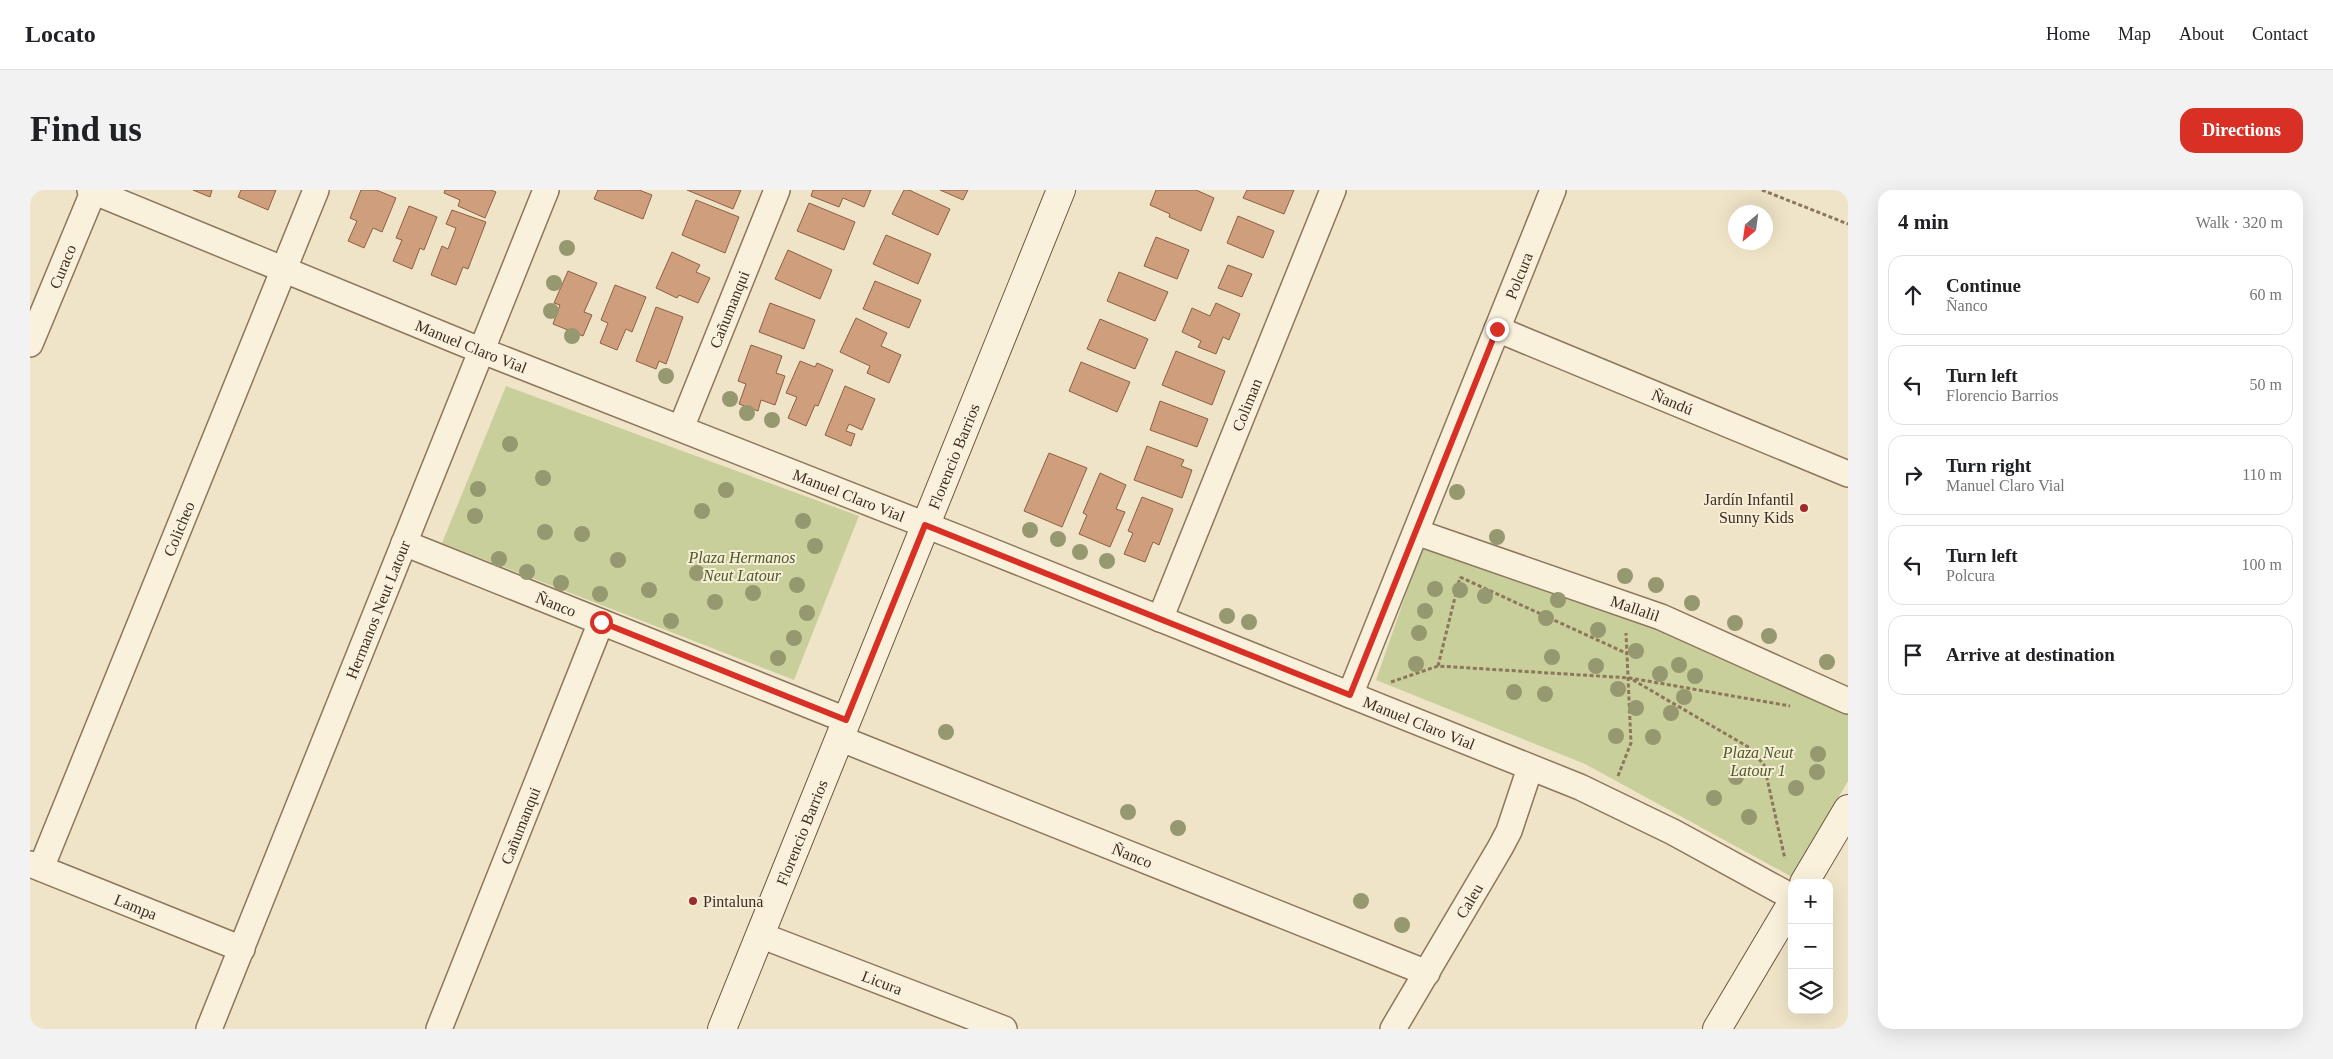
<!DOCTYPE html>
<meta charset="utf-8">
<style>
body{margin:0;font-family:"Times New Roman",serif;background:#f2f2f2;color:#202124}
.controls{position:absolute;right:15px;bottom:15px;display:grid;overflow:hidden;border-radius:10px;box-shadow:0 5px 20px #0002}
.controls button{width:45px;height:45px;display:grid;place-items:center;padding:0;border:0;border-bottom:1px solid #e0e0e0;background:#fff;color:#202124;font:25px sans-serif}
.compass{position:absolute;left:1698px;top:15px;width:45px;height:45px;border-radius:50%;background:#fff;box-shadow:0 5px 20px #0002;rotate:209deg}
.stop{position:absolute;width:15px;height:15px;margin:-11px;border:4px solid #d93025;border-radius:50%;background:#fff}
.stop.end{background:#d93025;border-color:#fff;box-shadow:0 1px 5px #0008}
.list{margin:0;padding:0;list-style:none}
h2{display:flex;justify-content:space-between;align-items:center;height:65px;margin:0;padding:0 20px;font-size:21px}
h2 small{font-size:16px;font-weight:400;color:#757577}
.list li{display:grid;grid-template-columns:32px 1fr auto;gap:15px;align-items:center;box-sizing:border-box;height:80px;margin:0 10px 10px;padding:0 10px;border:1px solid #e0e0e0;border-radius:15px}
.list b{display:block;font-size:19px;white-space:nowrap}
.list p{margin:0;font-size:16px;white-space:nowrap;color:#757577}
.list em{font-size:16px;font-style:normal;color:#757577}
.icon{flex:none;width:28px;height:28px;fill:none;stroke:currentColor;stroke-width:2;stroke-linecap:round;stroke-linejoin:round}
.map{position:relative;flex:none;width:1818px;height:839px;overflow:hidden;border-radius:15px}
header{display:flex;align-items:center;gap:30px;box-sizing:border-box;height:70px;padding:0 25px;background:#fff;border-bottom:1px solid #e0e0e0}
header strong{font-size:24px}
nav{display:flex;gap:28px;margin-inline-start:auto;font-size:18px}
.intro{display:flex;align-items:center;justify-content:space-between;box-sizing:border-box;height:120px;padding:0 30px}
h1{margin:0;font-size:35px}
.button{padding:12px 22px;border-radius:15px;background:#d93025;color:#fff;font-size:18px;font-weight:700}
main{display:flex;gap:30px;padding:0 30px}
aside{flex:1;background:#fff;border-radius:15px;box-shadow:0 5px 20px #0002}
.map>svg:first-child{display:block}
</style>
<header>
<strong>Locato</strong>
<nav><a>Home</a><a>Map</a><a>About</a><a>Contact</a></nav>
</header>
<div class="intro"><h1>Find us</h1><a class="button">Directions</a></div>
<main>
<div class="map">
<svg width="1818" height="839" viewBox="0 0 1818 839">
<rect width="100%" height="100%" fill="#f0e4c8"/>
<g fill="#c9cf9b">
<polygon points="476,196 829,326 764,490 412,353"/>
<polygon points="1393,355 1630,434 1818,519 1818,591 1762,687 1555,574 1346,490"/>
</g>
<g fill="#cf9f7d" stroke="#8d5f41">
<polygon points="163,0 182,0 180,7"/>
<polygon points="211,0 246,0 238,20 208,7"/>
<polygon points="331,0 346,0 366,8 352,42 343,38 334,58 318,51 327,31 320,28"/>
<polygon points="415,0 461,0 466,2 455,28 428,16 430,10 414,3"/>
<polygon points="568,0 609,0 622,5 613,29 564,9"/>
<polygon points="657,0 711,0 703,19"/>
<polygon points="783,0 841,0 834,17 813,8 809,17 781,6"/>
<polygon points="874,0 879,0 920,19 908,45 862,24"/>
<polygon points="910,0 938,0 933,10"/>
<polygon points="1126,0 1166,0 1184,8 1171,41 1139,27 1140,24 1120,15"/>
<polygon points="1217,0 1264,0 1254,24 1213,8"/>
<polygon points="666,10 709,27 695,63 652,45"/>
<polygon points="779,13 825,32 814,60 767,41"/>
<polygon points="379,16 407,27 394,60 390,58 382,79 363,71 372,50 366,48"/>
<polygon points="422,20 456,32 438,79 433,77 426,95 401,85 412,56 418,59 426,38 416,34"/>
<polygon points="1208,26 1244,41 1233,68 1197,53"/>
<polygon points="856,45 901,64 888,94 843,74"/>
<polygon points="1126,47 1159,60 1147,89 1114,76"/>
<polygon points="758,60 802,80 790,109 745,89"/>
<polygon points="642,62 670,75 666,82 680,88 668,113 649,105 647,108 626,98"/>
<polygon points="1198,75 1222,84 1212,107 1188,98"/>
<polygon points="538,81 567,93 554,122 562,125 553,146 523,134 530,115 524,113"/>
<polygon points="1089,82 1138,102 1125,131 1077,111"/>
<polygon points="845,91 891,110 879,138 833,119"/>
<polygon points="585,95 616,107 602,142 596,139 587,160 570,153 578,133 571,130"/>
<polygon points="740,113 785,130 774,159 729,142"/>
<polygon points="1186,113 1210,124 1199,150 1193,147 1186,164 1168,157 1171,151 1152,142 1162,118 1180,126"/>
<polygon points="626,117 653,127 636,174 629,171 626,179 606,171"/>
<polygon points="826,128 857,143 851,156 871,165 859,193 837,183 840,176 810,162"/>
<polygon points="1070,129 1118,149 1105,179 1057,159"/>
<polygon points="721,155 752,166 746,183 755,186 745,215 731,210 728,221 709,214 716,194 708,191"/>
<polygon points="1146,161 1195,181 1182,215 1132,195"/>
<polygon points="770,171 785,177 787,173 803,180 788,216 785,215 776,236 758,228 767,207 756,203"/>
<polygon points="1051,172 1100,192 1087,222 1039,201"/>
<polygon points="815,196 845,209 832,240 819,234 816,241 825,244 821,256 795,245"/>
<polygon points="1130,211 1178,229 1167,257 1120,240"/>
<polygon points="1117,256 1154,270 1151,276 1162,280 1152,308 1104,290"/>
<polygon points="1019,263 1057,278 1032,337 994,321"/>
<polygon points="1070,283 1096,295 1086,319 1095,322 1080,357 1049,344 1057,325 1053,323"/>
<polygon points="1112,307 1143,319 1129,355 1123,352 1115,372 1094,364 1103,343 1098,341"/>
</g>
<g fill="none" stroke-linecap="round" stroke-linejoin="round">
<defs>
<g id="minor">
<path id="s1" d="M 60,0 L 435,154 L 931,349 L 1550,597 L 1643,642 L 1762,707"/>
<path id="s2" d="M 1467,139 L 1818,284"/>
<path id="s3" d="M 0,154 L 64,0"/>
<path id="s4" d="M 651,238 L 747,0"/>
<path id="s5" d="M 1386,342 L 1631,427 L 1818,511"/>
<path id="s6" d="M 374,353 L 816,530"/>
<path id="s7" d="M 1130,429 L 1303,0"/>
<path id="s8" d="M 1320,505 L 1523,0"/>
<path id="s9" d="M 809,548 L 1397,783"/>
<path id="s10" d="M 0,674 L 212,759"/>
<path id="s11" d="M 11,678 L 286,0"/>
<path id="s12" d="M 730,745 L 974,839"/>
<path id="s13" d="M 179,839 L 516,0"/>
<path id="s14" d="M 409,839 L 571,432"/>
<path id="s15" d="M 1363,839 L 1470,658 L 1479,641 L 1500,578"/>
</g>
<g id="secondary">
<polyline points="1774,693 1818,619"/>
<path id="s16" d="M 692,839 L 1031,0"/>
<polyline points="1687,839 1762,713"/>
</g>
</defs>
<use href="#minor" stroke="#8d765c" stroke-width="28"/>
<use href="#secondary" stroke="#6f573f" stroke-width="30"/>
<g stroke="#8d765c" stroke-width="3" stroke-dasharray="4 2.5" stroke-linecap="butt">
<polyline points="1732,0 1818,34"/>
<polyline points="1430,387 1598,464"/>
<polyline points="1408,476 1430,387"/>
<polyline points="1603,490 1720,558 1734,575 1755,669"/>
<polyline points="1361,492 1408,476 1600,488 1760,516"/>
<polyline points="1588,586 1601,553 1596,443"/>
</g>
<use href="#minor" stroke="#faf1dc" stroke-width="25"/>
<use href="#secondary" stroke="#faf1dc" stroke-width="28"/>
</g>
<g fill="#96986f">
<circle cx="537" cy="58" r="8"/>
<circle cx="524" cy="93" r="8"/>
<circle cx="521" cy="121" r="8"/>
<circle cx="542" cy="146" r="8"/>
<circle cx="636" cy="186" r="8"/>
<circle cx="700" cy="209" r="8"/>
<circle cx="717" cy="223" r="8"/>
<circle cx="742" cy="230" r="8"/>
<circle cx="480" cy="254" r="8"/>
<circle cx="513" cy="288" r="8"/>
<circle cx="448" cy="299" r="8"/>
<circle cx="696" cy="300" r="8"/>
<circle cx="1427" cy="302" r="8"/>
<circle cx="672" cy="321" r="8"/>
<circle cx="445" cy="326" r="8"/>
<circle cx="773" cy="331" r="8"/>
<circle cx="1000" cy="340" r="8"/>
<circle cx="515" cy="342" r="8"/>
<circle cx="552" cy="344" r="8"/>
<circle cx="1467" cy="347" r="8"/>
<circle cx="1028" cy="349" r="8"/>
<circle cx="785" cy="356" r="8"/>
<circle cx="1050" cy="362" r="8"/>
<circle cx="469" cy="369" r="8"/>
<circle cx="588" cy="370" r="8"/>
<circle cx="1077" cy="371" r="8"/>
<circle cx="497" cy="382" r="8"/>
<circle cx="667" cy="383" r="8"/>
<circle cx="1595" cy="386" r="8"/>
<circle cx="531" cy="393" r="8"/>
<circle cx="767" cy="395" r="8"/>
<circle cx="1626" cy="395" r="8"/>
<circle cx="1405" cy="399" r="8"/>
<circle cx="619" cy="400" r="8"/>
<circle cx="1430" cy="400" r="8"/>
<circle cx="723" cy="403" r="8"/>
<circle cx="570" cy="404" r="8"/>
<circle cx="1455" cy="406" r="8"/>
<circle cx="1528" cy="410" r="8"/>
<circle cx="685" cy="412" r="8"/>
<circle cx="1662" cy="413" r="8"/>
<circle cx="1395" cy="421" r="8"/>
<circle cx="777" cy="423" r="8"/>
<circle cx="1197" cy="426" r="8"/>
<circle cx="1516" cy="428" r="8"/>
<circle cx="641" cy="431" r="8"/>
<circle cx="1219" cy="432" r="8"/>
<circle cx="1705" cy="433" r="8"/>
<circle cx="1568" cy="440" r="8"/>
<circle cx="1389" cy="443" r="8"/>
<circle cx="1739" cy="446" r="8"/>
<circle cx="764" cy="448" r="8"/>
<circle cx="1606" cy="461" r="8"/>
<circle cx="1522" cy="467" r="8"/>
<circle cx="748" cy="468" r="8"/>
<circle cx="1797" cy="472" r="8"/>
<circle cx="1386" cy="474" r="8"/>
<circle cx="1649" cy="475" r="8"/>
<circle cx="1566" cy="476" r="8"/>
<circle cx="1630" cy="484" r="8"/>
<circle cx="1665" cy="486" r="8"/>
<circle cx="1588" cy="499" r="8"/>
<circle cx="1484" cy="502" r="8"/>
<circle cx="1515" cy="504" r="8"/>
<circle cx="1654" cy="507" r="8"/>
<circle cx="1606" cy="518" r="8"/>
<circle cx="1641" cy="523" r="8"/>
<circle cx="916" cy="542" r="8"/>
<circle cx="1586" cy="546" r="8"/>
<circle cx="1623" cy="547" r="8"/>
<circle cx="1788" cy="564" r="8"/>
<circle cx="1787" cy="582" r="8"/>
<circle cx="1706" cy="587" r="8"/>
<circle cx="1766" cy="598" r="8"/>
<circle cx="1684" cy="608" r="8"/>
<circle cx="1098" cy="622" r="8"/>
<circle cx="1719" cy="627" r="8"/>
<circle cx="1148" cy="638" r="8"/>
<circle cx="1331" cy="711" r="8"/>
<circle cx="1372" cy="735" r="8"/>
</g>
<g fill="none" stroke-linecap="round" stroke-linejoin="round">
<polyline stroke="#d93025" stroke-width="6" points="571,432 816,530 895,335 1320,505 1467,139"/>
</g>
<g fill="#9e2a2b" stroke="#f7eed8" stroke-width="2">
<circle cx="1774" cy="318" r="5"/>
<circle cx="663" cy="711" r="5"/>
</g>
<g text-anchor="middle" dominant-baseline="central" stroke-width="4" stroke-linejoin="round" paint-order="stroke">
<g font-size="16" fill="#3d2e20" stroke="#f7eed8">
<text stroke="none"><textPath href="#s3" startOffset="84">Curaco</textPath></text>
<text stroke="none"><textPath href="#s8" startOffset="452">Polcura</textPath></text>
<text stroke="none"><textPath href="#s4" startOffset="128">Cañumanqui</textPath></text>
<text stroke="none"><textPath href="#s1" startOffset="412">Manuel Claro Vial</textPath></text>
<text stroke="none"><textPath href="#s2" startOffset="190">Ñandú</textPath></text>
<text stroke="none"><textPath href="#s7" startOffset="231">Coliman</textPath></text>
<text stroke="none"><textPath href="#s16" startOffset="618">Florencio Barrios</textPath></text>
<text stroke="none"><textPath href="#s1" startOffset="818">Manuel Claro Vial</textPath></text>
<text stroke="none"><textPath href="#s11" startOffset="366">Colicheo</textPath></text>
<text stroke="none"><textPath href="#s6" startOffset="164">Ñanco</textPath></text>
<text stroke="none"><textPath href="#s5" startOffset="232">Mallalil</textPath></text>
<text stroke="none"><textPath href="#s13" startOffset="452">Hermanos Neut Latour</textPath></text>
<text stroke="none"><textPath href="#s1" startOffset="1432">Manuel Claro Vial</textPath></text>
<text stroke="none"><textPath href="#s14" startOffset="219">Cañumanqui</textPath></text>
<text stroke="none"><textPath href="#s16" startOffset="212">Florencio Barrios</textPath></text>
<text stroke="none"><textPath href="#s9" startOffset="316">Ñanco</textPath></text>
<text stroke="none"><textPath href="#s15" startOffset="149">Caleu</textPath></text>
<text stroke="none"><textPath href="#s10" startOffset="114">Lampa</textPath></text>
<text stroke="none"><textPath href="#s12" startOffset="131">Licura</textPath></text>
</g>
<g font-size="16" fill="#3d2e20" stroke="#f7eed8" text-anchor="end">
<text x="1764" y="309">Jardín Infantil<tspan x="1764" dy="18">Sunny Kids</tspan></text>
<text x="673" y="711" text-anchor="start">Pintaluna</text>
</g>
<g font-size="16" font-style="italic" fill="#4d5a26" stroke="#f7eed8">
<text x="712" y="367">Plaza Hermanos<tspan x="712" dy="18">Neut Latour</tspan></text>
<text x="1728" y="562">Plaza Neut<tspan x="1728" dy="18">Latour 1</tspan></text>
</g>
</g>
</svg>
<div class="controls">
<button>+</button>
<button>−</button>
<button><svg class="icon" aria-label="layers" viewBox="0 0 24 24"><path d="M12 4l9 5-9 5-9-5zM3 14l9 5 9-5"/></svg></button>
</div>
<svg class="compass" viewBox="-18 -18 36 36"><path d="M0-13l5 13h-10z" fill="#e53935"/><path d="M0 13l5-13h-10z" fill="#757577"/></svg>
<div class="stop" style="left:571px;top:432px"></div>
<div class="stop end" style="left:1467px;top:139px"></div>
</div>
<aside>
<h2>4 min<small>Walk · 320 m</small></h2>
<ul class="list">
<li><svg class="icon" aria-label="ahead" viewBox="0 0 24 24"><path d="M12 20V5M6 11l6-6 6 6"/></svg><div><b>Continue</b><p>Ñanco</p></div><em>60 m</em></li>
<li><svg class="icon" aria-label="left" viewBox="0 0 24 24"><path d="M17 20v-9H6M10 6l-5 5 5 5"/></svg><div><b>Turn left</b><p>Florencio Barrios</p></div><em>50 m</em></li>
<li><svg class="icon" aria-label="right" viewBox="0 0 24 24"><path d="M7 20v-9h11M14 6l5 5-5 5"/></svg><div><b>Turn right</b><p>Manuel Claro Vial</p></div><em>110 m</em></li>
<li><svg class="icon" aria-label="left" viewBox="0 0 24 24"><path d="M17 20v-9H6M10 6l-5 5 5 5"/></svg><div><b>Turn left</b><p>Polcura</p></div><em>100 m</em></li>
<li><svg class="icon" aria-label="arrive" viewBox="0 0 24 24"><path d="M6 21V4h12l-3 4 3 4H6"/></svg><div><b>Arrive at destination</b></div></li>
</ul>
</aside>
</main>
